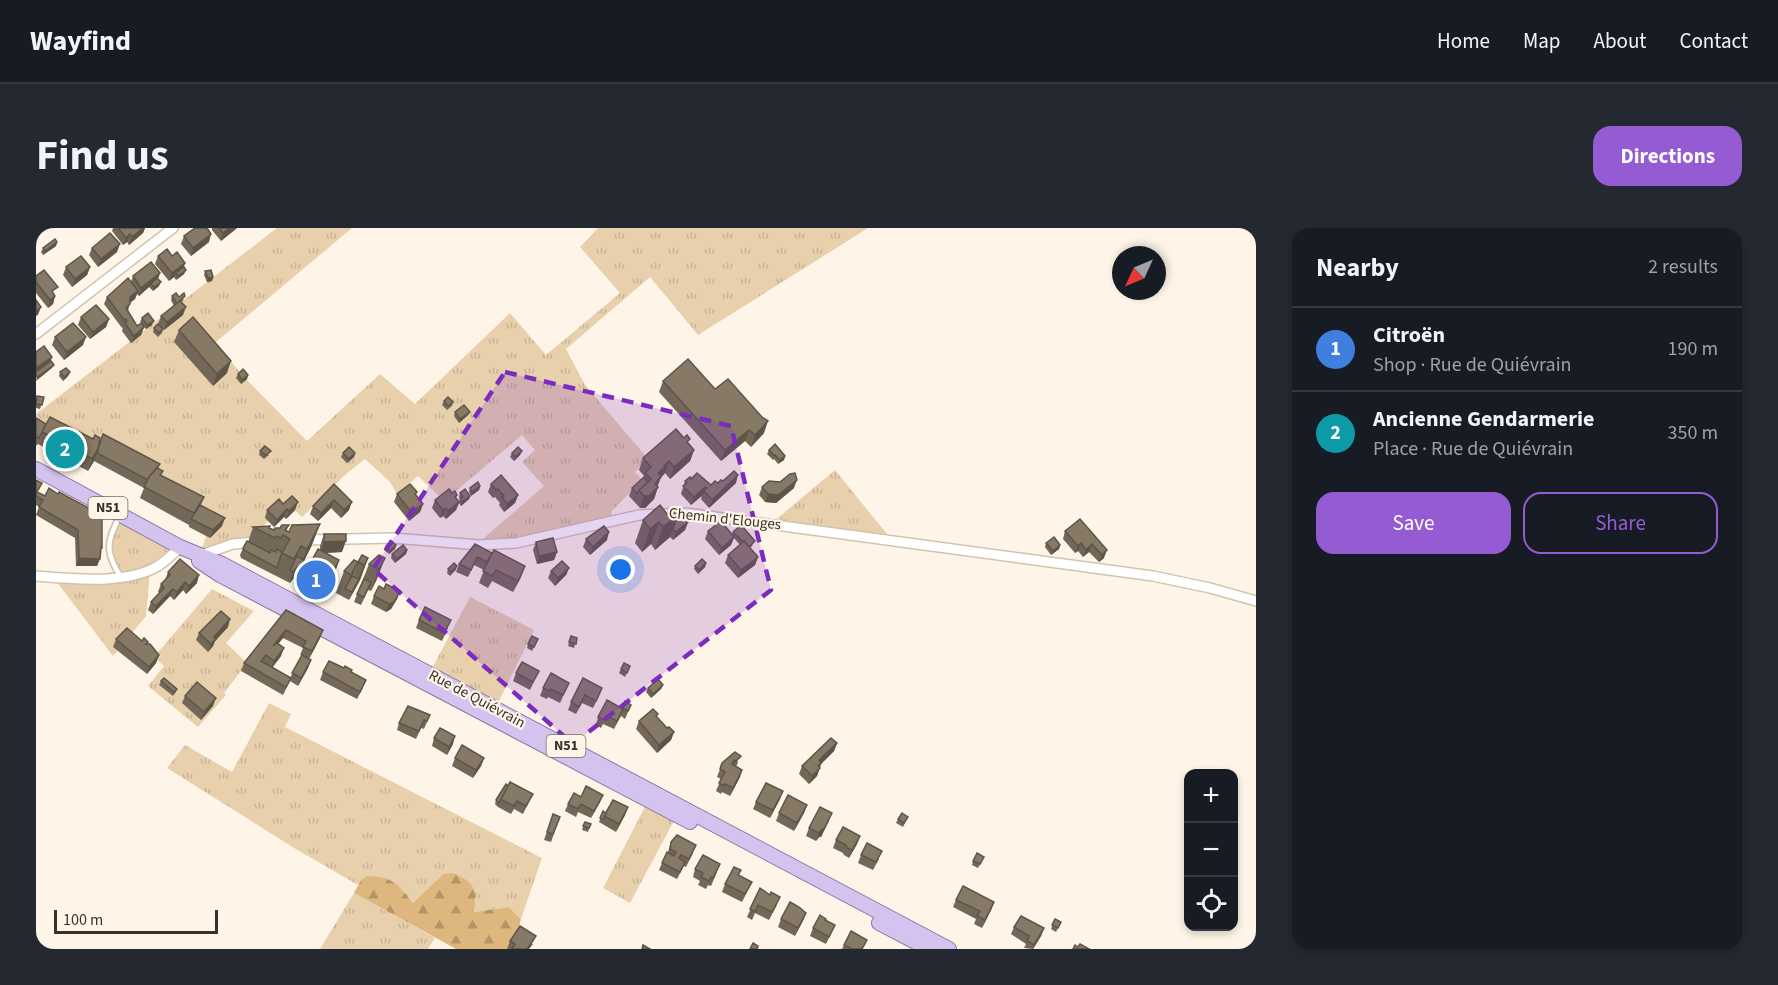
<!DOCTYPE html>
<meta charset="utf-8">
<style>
body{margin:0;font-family:"Source Sans 3",sans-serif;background:#242831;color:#f1f3f6}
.controls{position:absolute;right:18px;bottom:18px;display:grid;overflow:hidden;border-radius:12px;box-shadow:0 3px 9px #0003}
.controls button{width:54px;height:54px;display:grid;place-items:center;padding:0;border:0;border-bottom:2px solid #363941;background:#171b24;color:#f1f3f6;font:30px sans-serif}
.compass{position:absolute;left:1076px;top:18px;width:54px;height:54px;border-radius:50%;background:#171b24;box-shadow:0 3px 9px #0003;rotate:226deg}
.scale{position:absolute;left:18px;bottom:15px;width:164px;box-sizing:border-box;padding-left:6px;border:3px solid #373129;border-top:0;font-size:16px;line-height:21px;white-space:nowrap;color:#373129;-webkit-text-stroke:4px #fef5e8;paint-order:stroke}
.you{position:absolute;left:585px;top:342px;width:21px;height:21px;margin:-15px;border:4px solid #fff;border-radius:50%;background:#1a73e8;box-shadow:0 0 0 9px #1a73e833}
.badge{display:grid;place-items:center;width:39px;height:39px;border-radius:50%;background:#945bd3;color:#fff;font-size:20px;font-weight:700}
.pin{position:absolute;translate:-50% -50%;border:3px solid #fff;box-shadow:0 2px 6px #0006}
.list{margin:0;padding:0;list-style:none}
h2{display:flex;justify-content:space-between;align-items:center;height:78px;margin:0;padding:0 24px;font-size:26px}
h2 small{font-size:20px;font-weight:400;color:#9ea1a6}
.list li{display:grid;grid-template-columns:39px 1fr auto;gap:18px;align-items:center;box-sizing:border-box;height:84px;padding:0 24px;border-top:2px solid #363941}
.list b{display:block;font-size:22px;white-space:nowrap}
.list p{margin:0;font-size:20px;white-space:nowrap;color:#9ea1a6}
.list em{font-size:20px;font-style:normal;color:#9ea1a6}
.actions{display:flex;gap:12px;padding:18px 24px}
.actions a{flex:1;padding:14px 0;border:2px solid #945bd3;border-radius:18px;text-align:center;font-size:21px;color:#945bd3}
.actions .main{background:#945bd3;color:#fff}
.icon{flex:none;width:33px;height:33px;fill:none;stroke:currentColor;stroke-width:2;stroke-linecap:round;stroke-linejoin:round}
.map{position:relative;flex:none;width:1220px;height:721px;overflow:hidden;border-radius:18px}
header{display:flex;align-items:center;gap:36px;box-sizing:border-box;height:84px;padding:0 30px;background:#171b24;border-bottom:2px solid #363941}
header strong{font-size:28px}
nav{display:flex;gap:33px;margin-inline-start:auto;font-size:21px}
.intro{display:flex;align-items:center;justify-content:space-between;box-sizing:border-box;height:144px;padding:0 36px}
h1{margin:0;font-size:42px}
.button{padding:15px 27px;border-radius:18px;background:#945bd3;color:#fff;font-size:21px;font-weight:700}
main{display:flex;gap:36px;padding:0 36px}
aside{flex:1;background:#171b24;border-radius:18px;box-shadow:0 3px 9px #0003}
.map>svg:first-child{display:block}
</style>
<header>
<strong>Wayfind</strong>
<nav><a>Home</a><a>Map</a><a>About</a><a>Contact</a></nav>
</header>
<div class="intro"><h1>Find us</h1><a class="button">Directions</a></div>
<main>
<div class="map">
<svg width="1220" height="721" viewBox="0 0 1220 721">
<defs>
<pattern id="grass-tufts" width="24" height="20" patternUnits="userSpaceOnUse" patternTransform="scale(1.5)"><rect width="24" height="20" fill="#e8d0ad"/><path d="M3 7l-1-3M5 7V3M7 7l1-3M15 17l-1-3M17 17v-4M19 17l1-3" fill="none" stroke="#c8b395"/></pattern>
<pattern id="forest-firs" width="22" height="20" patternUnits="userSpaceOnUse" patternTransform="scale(1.5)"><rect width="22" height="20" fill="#deb77f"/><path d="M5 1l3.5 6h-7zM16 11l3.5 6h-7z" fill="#b59568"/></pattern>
</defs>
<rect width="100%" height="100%" fill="#fef5e8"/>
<g fill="url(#grass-tufts)">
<polygon points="241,0 316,0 179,115 210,151 271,213 344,146 379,176 474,85 510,127 584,65 544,19 562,0 832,0 662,107 614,49 530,121 549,157 613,232 599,244 606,252 575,284 578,293 547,301 443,317 448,310 508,258 486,234 499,222 486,207 408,273 382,248 361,266 354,254 329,231 310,246 266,289 250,274 213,314 164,327 170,308 117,243 62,214 0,201 0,186"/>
<polygon points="799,242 851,306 842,312 736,295"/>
<path d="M 84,287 L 144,319 L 114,342 L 110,388 L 77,428 L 17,349 L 84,349 C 68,322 73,314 84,287 Z"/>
<polygon points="176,361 218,383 190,415 211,435 188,465 190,467 162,499 112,458 128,438 118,429"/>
<polygon points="434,369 498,402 459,481 393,446"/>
<polygon points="233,475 255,486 249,499 506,630 485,691 473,679 438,684 440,670 407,646 377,675 366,661 325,652 322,657 258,620 131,540 149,517 196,544"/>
<polygon points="612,573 641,587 594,675 567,660"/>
<polygon points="318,665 399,710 392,721 284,721"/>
</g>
<path fill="url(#forest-firs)" d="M 417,645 C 438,654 442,661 438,684 L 473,679 L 485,691 L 477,721 L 420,721 L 318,665 L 325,652 L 331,648 C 356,649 362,655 377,675 L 407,646 Z"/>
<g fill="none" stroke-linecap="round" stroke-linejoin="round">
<defs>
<path id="service" d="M 84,288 C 70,313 69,325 85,349"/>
<g id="minor">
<polyline points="0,106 137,0"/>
<polyline points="268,312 357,310 443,317 480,315 603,287 650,285 1117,348 1174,360 1220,373"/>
<polyline points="165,327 197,316 221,314"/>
<path d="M 0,348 C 36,351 90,357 122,338 C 130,333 137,326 144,319"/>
</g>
<g id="primary">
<polyline points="0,241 144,319 186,336 913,721"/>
<polyline points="163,333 184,347 654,594"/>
<polyline points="843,695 893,721"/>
</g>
</defs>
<use href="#service" stroke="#d2c3ae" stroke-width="8"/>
<use href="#minor" stroke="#d2c3ae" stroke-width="12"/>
<use href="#primary" stroke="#8c76a3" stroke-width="16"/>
<use href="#service" stroke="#fff" stroke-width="4.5"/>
<use href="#minor" stroke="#fff" stroke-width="9"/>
<use href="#primary" stroke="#d5c3ef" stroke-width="14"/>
</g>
<g fill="#736858" fill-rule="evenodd">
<polygon points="77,0 109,0 107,5 93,17 91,14 87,17 76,3"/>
<polygon points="176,0 201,0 185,13 176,2"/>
<polygon points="148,8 173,14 155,28 145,16"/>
<polygon points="21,14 20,18 7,27 5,24 7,20"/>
<polygon points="56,20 81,24 62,39 53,27"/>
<polygon points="122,28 149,35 148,39 150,42 148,46 140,52 138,49 133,53 119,36"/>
<polygon points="30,39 54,39 51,47 36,59 27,47"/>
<polygon points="169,43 177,49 176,53 171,54 168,47"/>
<polygon points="124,45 122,51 123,58 117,63 113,59 103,68 101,66 99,71 94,75 92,83 101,98 105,95 104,94 106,90 116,97 110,101 108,99 105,107 95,115 86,103 87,99 86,100 68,76 71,69 95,54 97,48"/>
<polygon points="0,48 19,68 17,76 12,80 0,65"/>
<polygon points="136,68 143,69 148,72 145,74 147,87 128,102 122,96 125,88 138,78 135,72"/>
<polygon points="45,89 73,91 70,99 54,111 42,97"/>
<polygon points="118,100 127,101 126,105 122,109 117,104"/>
<polygon points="143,102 191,145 177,158 138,114"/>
<polygon points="19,109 47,117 28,132 16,117"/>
<polygon points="24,144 34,144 32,148 27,153 23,148"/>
<polygon points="202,146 212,147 211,151 205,156 200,150"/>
<polygon points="627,153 679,161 728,205 715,219 709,213 685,233 623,164"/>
<polygon points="8,169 4,181 0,180 0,171"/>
<polygon points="408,173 417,174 416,178 411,182 406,177"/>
<polygon points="419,184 432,187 423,195 418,188"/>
<polygon points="0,190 10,196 63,218 124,236 122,241 125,247 168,269 165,277 186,298 174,310 153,299 153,297 104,270 108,260 58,233 52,243 2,216 0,218"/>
<polygon points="653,215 658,222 654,233 634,251 629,245 626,248 621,258 622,259 618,271 609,280 604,280 593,268 596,260 608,249 608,248 603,242 607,230"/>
<polygon points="733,222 749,228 748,232 742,236 738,231 737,232 731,226"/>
<polygon points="224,223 233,227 228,231 223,227"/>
<polygon points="486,223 484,227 478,233 474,229 476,225"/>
<polygon points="307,225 319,225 318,229 311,235 305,229"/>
<polygon points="655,251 675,257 687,253 700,255 673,280 665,271 666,267 655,277 645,266 649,253"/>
<polygon points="0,252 2,264 58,290 65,325 61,338 40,338 39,310 0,287 3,279 0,277"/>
<polygon points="744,254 758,260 740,275 729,274 723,267 726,259"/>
<polygon points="298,256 313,282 305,290 295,280 282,293 274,286 277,278"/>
<polygon points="455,256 482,267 479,275 468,284 463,277 464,275 459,269 457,270 452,264"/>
<polygon points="444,258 443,262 435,268 433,264 434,260"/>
<polygon points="381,264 380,267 387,276 384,284 373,293 358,274 361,266"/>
<polygon points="416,265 421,267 420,270 423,274 424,271 423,269 424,265 434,268 433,271 425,278 423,275 420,282 410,291 407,288 404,290 396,280 399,272"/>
<polygon points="247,276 259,282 250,291 248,289 238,299 229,290 231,282"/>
<polygon points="633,285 642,286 652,294 649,302 637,312 634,309 619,322 615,316 606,324 599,315 607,292"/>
<polygon points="1044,291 1068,330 1063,334 1053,324 1047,329 1042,323 1039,325 1027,311 1029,303"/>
<polygon points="284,296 275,319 268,332 264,344 260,351 257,351 254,355 205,330 204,327 207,320 212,314 217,299 233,300 238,302 253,297 250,303 253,304"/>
<polygon points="672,303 696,307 697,304 717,317 714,320 722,329 719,337 702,350 689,335 692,327 704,317 698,310 695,317 683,327 669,311"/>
<polygon points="288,306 306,324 290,325 303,332 299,344 291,359 269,348 274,336 284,322 284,318"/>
<polygon points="550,311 571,312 554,327 547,319"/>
<polygon points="500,314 521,324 518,332 501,336 497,322"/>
<polygon points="1010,315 1024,317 1023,321 1015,327 1009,319"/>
<polygon points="439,316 485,349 477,364 456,353 452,360 443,355 448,342 438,337 432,349 420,344 423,336"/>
<polygon points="360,317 359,321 353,326 348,322 350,318"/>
<polygon points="371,322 370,326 359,335 355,330 356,326"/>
<polygon points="332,330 324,352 313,372 300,365 308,343 317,348 322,334"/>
<polygon points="349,330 340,353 335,363 332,362 325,377 318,374 333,336"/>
<polygon points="670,335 669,339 662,346 658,341 659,338"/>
<polygon points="421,338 420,342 414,348 411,345 412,341"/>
<polygon points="533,340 530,347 519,358 512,350 515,343"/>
<polygon points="132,344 161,355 150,366 147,362 138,372 134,368 117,386 112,382 115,374 124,365 122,364 125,356 129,352"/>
<polygon points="348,361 364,363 361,371 355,381 350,384 335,376 338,368"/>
<path d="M 250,382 L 287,402 L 284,410 L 273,431 L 272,440 L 262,458 L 254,453 L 247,467 L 205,443 L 208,435 ZM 247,410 L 267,420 L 264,427 L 266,427 L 254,450 L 236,440 L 245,428 L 242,416 Z"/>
<polygon points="383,392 412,400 406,413 380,400"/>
<polygon points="192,399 179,413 177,418 172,424 160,412 163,405"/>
<polygon points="535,408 541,410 538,420 532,418"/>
<polygon points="80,411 106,413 111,416 123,427 120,435 111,446 77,419"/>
<polygon points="500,415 496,423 491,420 492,416"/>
<polygon points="588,435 594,438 589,449 583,445"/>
<polygon points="503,443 494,462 477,453 480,445"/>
<polygon points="287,444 327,460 321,471 284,452"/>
<polygon points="547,450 563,468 557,480 546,475 540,486 532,482 535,474"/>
<polygon points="125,453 141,461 140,464 137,468 123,457"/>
<polygon points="533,455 524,475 512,469 511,471 504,468 507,460"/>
<polygon points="627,457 625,461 615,470 610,464 612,460"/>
<polygon points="149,468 177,478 165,492 146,475"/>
<polygon points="595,477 589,491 585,488 578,501 567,496 565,500 560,497 562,489"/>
<polygon points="394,487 388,501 385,500 380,511 361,502 363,495"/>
<polygon points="603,493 631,500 638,504 635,512 621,525 600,501"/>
<polygon points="398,510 417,516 411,527 396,518"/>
<polygon points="801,515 798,523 785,536 781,548 773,556 763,546 766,538"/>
<polygon points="699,524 702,535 700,538 704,549 694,568 686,564 685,566 680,563 685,551 681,549 684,541"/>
<polygon points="419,530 448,530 445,538 437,550 416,538"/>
<polygon points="472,558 497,566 487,586 478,581 475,586 462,579 459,576 460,572"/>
<polygon points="567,567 564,574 555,590 542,584 540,589 529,583 532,576 545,569"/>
<polygon points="744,571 734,590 717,581 720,574"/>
<polygon points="764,574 771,577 768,585 758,603 740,593 743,585"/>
<polygon points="567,583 570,585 589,587 580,604 563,594"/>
<polygon points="517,586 524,589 515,614 508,612"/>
<polygon points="872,589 867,599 860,595 862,591"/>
<polygon points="793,593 785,609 783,609 780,613 770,608 773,600"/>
<polygon points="549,594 555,596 552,604 546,602"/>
<polygon points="824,608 821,616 813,630 808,627 807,625 797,620 800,612"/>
<polygon points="635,614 657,625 650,639 648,638 641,651 623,642 626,635 632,624"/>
<polygon points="825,627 843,631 837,642 822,635"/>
<polygon points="937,633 946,633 942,640 936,637"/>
<polygon points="659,641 681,644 675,658 672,657 670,661 662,657 664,653 657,649"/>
<polygon points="703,647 716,654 706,674 686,664 689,656"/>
<polygon points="724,660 741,677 733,692 719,685 716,692 711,689"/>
<polygon points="920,672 958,674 955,682 946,700 938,696 940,691 917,679"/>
<polygon points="770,685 759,708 742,699 745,691"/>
<polygon points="1019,691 1025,694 1020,704 1015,701"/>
<polygon points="799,697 790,716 774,708 777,700"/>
<polygon points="978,699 1008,700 1005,708 997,721 988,720 990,716 975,706"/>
<polygon points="474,713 497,716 493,721 471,721"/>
<polygon points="808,717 827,721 806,721"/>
</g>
<g fill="#5e5547">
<polygon points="107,0 109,0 107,5 93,17 96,9"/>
<polygon points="194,0 201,0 185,13 187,5"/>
<polygon points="94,6 91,14 87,17 90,10"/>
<polygon points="175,6 173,14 155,28 157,20"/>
<polygon points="21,14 20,18 7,27 9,23"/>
<polygon points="84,16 81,24 62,39 65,31"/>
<polygon points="149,35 146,43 140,45 138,49 133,53 136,45"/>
<polygon points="54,39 51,47 36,59 39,51"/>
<polygon points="150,42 148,46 140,52 142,48"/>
<polygon points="124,45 121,53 115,56 113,59 103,68 105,60"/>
<polygon points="177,49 176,53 171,54 172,50"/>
<polygon points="125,54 123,58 117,63 118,59"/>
<polygon points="102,63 99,71 91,77 94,69"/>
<polygon points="19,68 17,76 12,80 14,72"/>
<polygon points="5,79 2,87 0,88 0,83"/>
<polygon points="150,79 147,87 128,102 131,94"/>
<polygon points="73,91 70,99 54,111 57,104"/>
<polygon points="118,93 116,97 110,101 111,97"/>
<polygon points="108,99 105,107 95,115 98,108"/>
<polygon points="50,109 47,117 28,132 31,124"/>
<polygon points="16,129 14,136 0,146 0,140"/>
<polygon points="195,133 191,145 177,158 181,146"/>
<polygon points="18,137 16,140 0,153 1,149"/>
<polygon points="34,144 32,148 27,153 28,149"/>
<polygon points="212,147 211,151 205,156 206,152"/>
<polygon points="434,184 432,187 423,195 424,191"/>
<polygon points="732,193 728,205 715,219 719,207"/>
<polygon points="713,202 709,213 685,233 689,222"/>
<polygon points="62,221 58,233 52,243 56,231"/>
<polygon points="658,222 654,233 634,251 638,239"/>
<polygon points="486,223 484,227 478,233 479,229"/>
<polygon points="319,225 318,229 311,235 313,231"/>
<polygon points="749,228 748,232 742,236 744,232"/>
<polygon points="633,233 629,245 624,251 621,260 622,259 618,271 609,280 604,280 608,268 622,245"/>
<polygon points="702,247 700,255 673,280 676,272"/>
<polygon points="761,252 758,260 740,275 729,274 732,266"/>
<polygon points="444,258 443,262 435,268 436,264"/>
<polygon points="669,259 667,267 655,277 658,269"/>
<polygon points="482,267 479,275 468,284 471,276"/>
<polygon points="434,268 433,271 425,278 426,274"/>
<polygon points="298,272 295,280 282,293 285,285"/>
<polygon points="262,274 259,282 250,291 253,283"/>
<polygon points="316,274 313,282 305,290 308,282"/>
<polygon points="423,274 420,282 410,291 412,283"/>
<polygon points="387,276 384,284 373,293 376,285"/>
<polygon points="410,280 407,288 404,290 407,282"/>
<polygon points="251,281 248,289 238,299 241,292"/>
<polygon points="642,287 634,309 619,322 627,299"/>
<polygon points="189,290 186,298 174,310 177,302"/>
<polygon points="623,294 615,316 606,324 614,301"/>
<polygon points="652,294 649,302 637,312 640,304"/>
<polygon points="284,296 275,319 268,333 268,332 264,344 260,351 257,351 254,355 258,344 261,339 264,339 271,321"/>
<polygon points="573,304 571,312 554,327 557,319"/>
<polygon points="698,309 695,317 683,327 686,320"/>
<polygon points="310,313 306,324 284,325 288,314"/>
<polygon points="1045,315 1042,323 1039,325 1042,318"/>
<polygon points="1056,316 1053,324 1047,329 1050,322"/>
<polygon points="360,317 359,321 353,326 354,323"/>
<polygon points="1024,317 1023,321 1015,327 1017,323"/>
<polygon points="371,322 370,326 359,335 361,331"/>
<polygon points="1071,322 1068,330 1063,334 1066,327"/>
<polygon points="521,324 518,332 501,336 503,328"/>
<polygon points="722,329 719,337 702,350 705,342"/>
<polygon points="43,330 64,331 61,338 40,338"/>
<polygon points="332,330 324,352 313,372 328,337"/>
<polygon points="349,330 340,353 335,363 343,341"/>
<polygon points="303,332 299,344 291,359 295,348"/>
<polygon points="322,334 314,356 309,361 315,347"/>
<polygon points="670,335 669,339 662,346 663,342"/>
<polygon points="489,338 485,349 477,364 482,353"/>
<polygon points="533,340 530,347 519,358 522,350"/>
<polygon points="163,347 161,355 150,366 153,358"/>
<polygon points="149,354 147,362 138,372 141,364"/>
<polygon points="137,361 134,368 117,386 120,378"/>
<polygon points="364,363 361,371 355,381 350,384 353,376"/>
<polygon points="194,391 192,399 179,413 177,418 172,424 178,409"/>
<polygon points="250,402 247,410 234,426 237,418"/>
<polygon points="287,402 284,410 273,431 276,423"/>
<polygon points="248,420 245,428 235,441 238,433"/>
<polygon points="123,427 120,435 111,446 113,439"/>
<polygon points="275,432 272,440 262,458 265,450"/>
<polygon points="627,457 625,461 615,470 617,466"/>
<polygon points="180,470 177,478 165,492 168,484"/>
<polygon points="638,504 635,512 621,525 623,517"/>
<polygon points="419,508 417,516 411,527 413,519"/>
<polygon points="801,515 798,523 785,536 781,548 773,556 783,532"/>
<polygon points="448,530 445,538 437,550 440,542"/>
<polygon points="706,542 704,549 694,568 697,560"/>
<polygon points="747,563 744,571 734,590 737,582"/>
<polygon points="567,567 564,574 555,590 558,583"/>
<polygon points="771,577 768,585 758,603 761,595"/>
<polygon points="592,579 589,587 580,604 583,596"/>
<polygon points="796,585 785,609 783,609 780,613 783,605"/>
<polygon points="824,608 821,616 813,630 816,622"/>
<polygon points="958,674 955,682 946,700 949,692"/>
<polygon points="770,685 767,693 759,708 762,700"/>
<polygon points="1008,700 1005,708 997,721 998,717"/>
<polygon points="500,708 493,721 491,721"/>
</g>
<g fill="#867966" stroke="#5e5547" stroke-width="1.5">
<polygon points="82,0 107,0 96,9 94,6 90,10"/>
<polygon points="159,0 171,0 175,6 157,20 148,8"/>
<polygon points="183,0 194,0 187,5"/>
<polygon points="74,5 84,16 65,31 56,20"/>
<polygon points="19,11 21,14 9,23 7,20"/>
<polygon points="131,21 136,28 141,24 149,35 136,45 122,28"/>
<polygon points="45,28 54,39 39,51 30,39"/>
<polygon points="115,34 124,45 105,60 97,48"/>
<polygon points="148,39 150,42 142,48 140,45"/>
<polygon points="8,42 22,59 16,63 19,68 14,72 0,54 0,48"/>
<polygon points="175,42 177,49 172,50 169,43"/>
<polygon points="92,50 102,63 94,69 94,76 90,80 101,98 106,95 108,99 98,108 89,95 91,93 90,91 88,92 71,69"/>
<polygon points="121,50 125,54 118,59 115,56"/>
<polygon points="140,65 143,69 148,65 149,68 141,76 136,68"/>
<polygon points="0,72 5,79 0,83"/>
<polygon points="144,73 150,79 131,94 125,88"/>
<polygon points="60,77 73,91 57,104 45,89"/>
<polygon points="112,85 118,93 111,97 106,90"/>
<polygon points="157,89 195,133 181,146 143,102"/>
<polygon points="37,95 50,109 31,124 19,109"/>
<polygon points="122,96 127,101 123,105 118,100"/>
<polygon points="8,118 16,129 0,140 0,124"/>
<polygon points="652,131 679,161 692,151 726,189 732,193 719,207 713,202 689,222 627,153"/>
<polygon points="15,133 18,137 1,149 0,147 0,144"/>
<polygon points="30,140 34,144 28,149 24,144"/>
<polygon points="207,141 212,147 206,152 202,146"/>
<polygon points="1,168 8,169 6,177 0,176"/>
<polygon points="412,169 417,174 412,178 408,173"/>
<polygon points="428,177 434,184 424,191 419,184"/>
<polygon points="14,189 57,211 59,207 64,210 62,221 56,231 6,204"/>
<polygon points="0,190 10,196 3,210 0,209"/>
<polygon points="640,201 648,210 651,207 654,211 651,214 658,222 638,239 633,233 628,238 629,239 622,245 625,248 619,256 622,259 613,268 608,268 603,262 615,251 609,245 615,239 607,230"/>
<polygon points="67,206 124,236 113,249 112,252 61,225"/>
<polygon points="739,216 749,228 744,232 739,227 738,228 733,222"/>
<polygon points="229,218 235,223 230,227 224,223"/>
<polygon points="313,219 319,225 313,231 307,225"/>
<polygon points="482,219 486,223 479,229 476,225"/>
<polygon points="121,240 127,243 124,247 168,269 158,285 108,259 113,249"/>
<polygon points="698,243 702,247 676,272 668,263 671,260 669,259 658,269 647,258 651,255 649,253 654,249 655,251 661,245 675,257 679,253 682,255 685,252 687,253"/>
<polygon points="759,245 761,252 742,267 732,266 726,259 733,253 744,254 754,246"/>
<polygon points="465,247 482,267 471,276 466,269 468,268 462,261 460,262 455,256"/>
<polygon points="608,249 612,254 603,262 601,266 596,260"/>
<polygon points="0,252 6,255 1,264 9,268 13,260 22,266 23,264 58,283 58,290 66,290 66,320 65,320 64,331 43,330 42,302 3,279 7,272 0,268"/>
<polygon points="442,254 444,258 436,264 434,260"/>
<polygon points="298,256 316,274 308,282 298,272 285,285 277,278"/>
<polygon points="374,256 381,264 379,266 387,276 376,285 361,266"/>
<polygon points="413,261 416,265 419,263 421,267 419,269 423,274 412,283 410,280 407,282 399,272"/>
<polygon points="429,261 434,268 426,274 424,271 427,269 424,265"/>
<polygon points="256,268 262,274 253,283 251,281 241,292 231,282 243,271 247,276"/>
<polygon points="164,277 189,290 177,302 155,291"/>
<polygon points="624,277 631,286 637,281 642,287 627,299 623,294 614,301 607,292"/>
<polygon points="643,285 652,294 640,304 637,301 642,286"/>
<polygon points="1044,291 1071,322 1066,327 1056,316 1050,322 1045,315 1042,318 1029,303"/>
<polygon points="685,293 698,309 686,320 672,303"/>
<polygon points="284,296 271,321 265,318 258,331 246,325 254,311 247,307 245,310 240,308 239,310 217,299 234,298 233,300 238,302 239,300 244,300 246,297 253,297 249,302 253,304 256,297"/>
<polygon points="705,297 719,313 713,319 708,313 707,314 697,304"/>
<polygon points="568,298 573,304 557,319 550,311"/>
<polygon points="288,306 310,306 310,313 288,314"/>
<polygon points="1018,309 1024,317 1017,323 1010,315"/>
<polygon points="517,310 521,324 503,328 500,314"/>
<polygon points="211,313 234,325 235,322 240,324 241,321 246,324 241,340 208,322 207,320"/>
<polygon points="355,313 360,317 354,323 350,318"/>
<polygon points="708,313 722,329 705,342 692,327"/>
<polygon points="439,316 456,325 451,334 441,329 435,342 423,336"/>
<polygon points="367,317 371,322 361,331 356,326"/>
<polygon points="282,321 303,332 295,348 274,336"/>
<polygon points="458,322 489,338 482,353 460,342 456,348 447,343"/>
<polygon points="326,327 332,330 328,337 322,334"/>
<polygon points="343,327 349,330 343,341 333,336"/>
<polygon points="261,328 268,332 264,339 261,339 258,344 254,342"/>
<polygon points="144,331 163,347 153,358 149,354 141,364 137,361 120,378 115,374 128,360 125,356 134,347 132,344"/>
<polygon points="666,331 670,335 663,342 659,338"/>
<polygon points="318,332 322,334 315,347 308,343"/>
<polygon points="526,333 533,340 522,350 515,343"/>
<polygon points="418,335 421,338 415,344 412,341"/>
<polygon points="316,348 323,351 316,364 309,361"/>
<polygon points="328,351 335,354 328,369 321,366"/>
<polygon points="350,356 364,363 358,374 353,376 338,368 343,358 348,361"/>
<polygon points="389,379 415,392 408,405 383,392"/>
<polygon points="250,382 287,402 276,423 267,419 270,413 250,402 237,418 241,415 248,420 238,433 230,427 225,433 255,450 250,459 208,435"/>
<polygon points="185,383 194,391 178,409 180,411 175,416 163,405"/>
<polygon points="91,400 106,413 108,410 112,414 110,416 114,416 123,427 113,439 80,411"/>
<polygon points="496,408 502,411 498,419 492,416"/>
<polygon points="535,408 541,410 540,416 533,414"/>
<polygon points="266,427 275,432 265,450 256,445"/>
<polygon points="293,433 308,440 309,438 316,442 315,444 330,452 324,464 287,444"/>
<polygon points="486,434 503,443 497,454 480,445"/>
<polygon points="588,435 594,438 591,445 585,441"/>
<polygon points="515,445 533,455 527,467 515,461 514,463 507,460"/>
<polygon points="128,450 141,461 138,464 125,453"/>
<polygon points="547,450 566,460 560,473 549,467 543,479 535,474"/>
<polygon points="622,451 627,457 617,466 612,460"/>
<polygon points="161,454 180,470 168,484 149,468"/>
<polygon points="571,472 587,481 581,493 570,488 568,492 562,489"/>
<polygon points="589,473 595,477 592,483 586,480"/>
<polygon points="372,478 394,487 391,493 388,492 383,503 363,495"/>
<polygon points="617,481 622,486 620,488 631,500 633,499 638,504 623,517 603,493"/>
<polygon points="404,500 419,508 413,519 398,510"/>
<polygon points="795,510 801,515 783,532 785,535 782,538 784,540 776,548 766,538"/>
<polygon points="426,517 448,530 440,542 419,530"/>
<polygon points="699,524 705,528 700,533 698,532 696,536 706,542 697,560 689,556 688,558 683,555 689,544 684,541 686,535"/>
<polygon points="474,554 497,566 490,578 481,573 478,578 464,571"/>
<polygon points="730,555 747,563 737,582 720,574"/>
<polygon points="470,556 472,558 463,575 460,572"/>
<polygon points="550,558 567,567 558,583 545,576 542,581 532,576 538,565 545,569"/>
<polygon points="752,567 771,577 761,595 743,585"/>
<polygon points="577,572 592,579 583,596 568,588"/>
<polygon points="784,579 796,585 788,601 786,601 783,605 773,600"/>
<polygon points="567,583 570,585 567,592 564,590"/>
<polygon points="866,585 872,589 868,595 862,591"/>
<polygon points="517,586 524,589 517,606 511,604"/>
<polygon points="549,594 555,596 553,600 547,598"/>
<polygon points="807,599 824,608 816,622 811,620 810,617 800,612"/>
<polygon points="641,607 660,617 653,631 645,627 643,630 649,634 644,644 626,635 631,624 638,628 640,624 634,621 635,614"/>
<polygon points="831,615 846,623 840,634 825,627"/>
<polygon points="941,625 948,629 944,636 937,633"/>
<polygon points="667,627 684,636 677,650 675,649 673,653 665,649 667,645 659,641"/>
<polygon points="698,639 705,642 702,647 716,654 709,666 689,656"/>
<polygon points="927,658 958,674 949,692 941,688 944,683 920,672"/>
<polygon points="724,660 734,667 735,664 744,669 736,684 722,677 719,684 714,681"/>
<polygon points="754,674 763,679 770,685 762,700 745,691"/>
<polygon points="784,687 790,691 789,692 799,697 793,709 777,700"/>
<polygon points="985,688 1008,700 998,717 991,713 993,708 978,699"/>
<polygon points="1019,691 1025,694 1022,700 1016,697"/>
<polygon points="484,698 500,708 491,721 476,721 479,716 474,713"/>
<polygon points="815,703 831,712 826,721 816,721 808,717"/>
<polygon points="717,715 722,718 721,721 714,721"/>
<polygon points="1044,716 1053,721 1037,721 1039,717 1042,719"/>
<polygon points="607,717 614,721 606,721"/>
</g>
<path fill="#7b2cbf" fill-opacity="0.2" stroke="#7b2cbf" stroke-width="4.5" stroke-dasharray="12 8" stroke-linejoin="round" d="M 469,144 L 695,198 L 735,362 L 537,516 L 337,341 Z"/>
<g text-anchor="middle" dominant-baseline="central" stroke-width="4.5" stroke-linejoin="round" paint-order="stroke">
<g fill="#fef5e8" stroke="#736c62" stroke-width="1.5">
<rect x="52.5" y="269" width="39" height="22" rx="4.5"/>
<rect x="510.5" y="507" width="39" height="22" rx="4.5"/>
</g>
<g font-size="14" font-weight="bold" fill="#373129">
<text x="72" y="280">N51</text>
<text x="530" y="518">N51</text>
</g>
<g font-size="15" fill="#373129" stroke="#fef5e8">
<text transform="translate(689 291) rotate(6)">Chemin d'Elouges</text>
<text transform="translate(441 471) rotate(28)">Rue de Quiévrain</text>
</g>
</g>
</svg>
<div class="controls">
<button>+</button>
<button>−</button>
<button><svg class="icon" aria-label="locate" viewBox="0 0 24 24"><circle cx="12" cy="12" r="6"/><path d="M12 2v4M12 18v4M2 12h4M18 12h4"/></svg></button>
</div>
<svg class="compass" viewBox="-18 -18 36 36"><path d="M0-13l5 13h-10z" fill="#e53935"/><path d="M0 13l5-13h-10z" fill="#9ea1a6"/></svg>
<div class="scale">100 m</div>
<div class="you"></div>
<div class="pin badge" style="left:280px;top:352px;background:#3f7fe0">1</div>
<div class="pin badge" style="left:29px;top:221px;background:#0f9aa8">2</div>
</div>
<aside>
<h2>Nearby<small>2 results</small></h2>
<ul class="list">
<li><span class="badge" style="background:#3f7fe0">1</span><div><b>Citroën</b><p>Shop · Rue de Quiévrain</p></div><em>190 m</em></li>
<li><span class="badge" style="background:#0f9aa8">2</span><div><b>Ancienne Gendarmerie</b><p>Place · Rue de Quiévrain</p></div><em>350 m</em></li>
</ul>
<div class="actions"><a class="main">Save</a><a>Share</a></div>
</aside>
</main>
